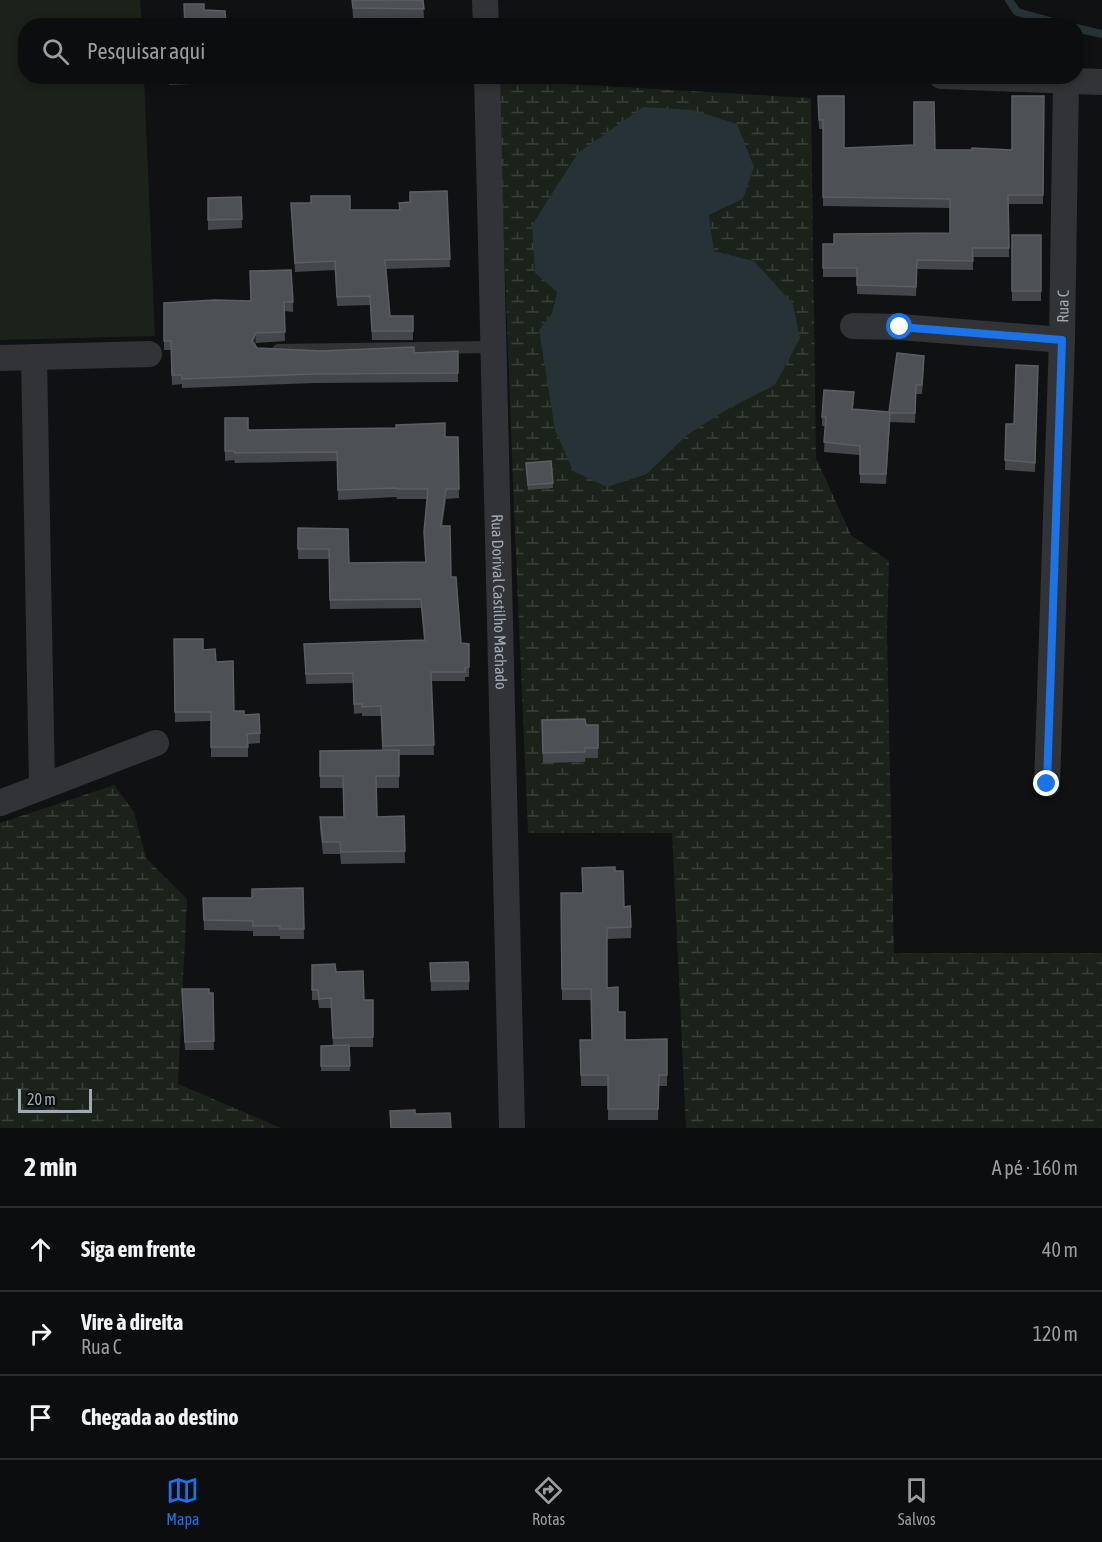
<!DOCTYPE html>
<html lang="pt">
<meta charset="utf-8">
<style>
body{margin:0;font-family:"Asap Condensed",sans-serif;background:#151617;color:#f1f3f6}
.scale{position:absolute;left:18px;bottom:15px;width:74px;box-sizing:border-box;padding-left:6px;border:3px solid #a0aab4;border-top:0;font-size:16px;line-height:21px;white-space:nowrap;color:#a0aab4;-webkit-text-stroke:4px #0b0c0d;paint-order:stroke}
.stop{position:absolute;width:18px;height:18px;margin:-14px;border:4px solid #1a73e8;border-radius:50%;background:#fff}
.stop.end{background:#1a73e8;border-color:#fff;box-shadow:0 2px 6px #0008}
.list{margin:0;padding:0;list-style:none}
h2{display:flex;justify-content:space-between;align-items:center;height:78px;margin:0;padding:0 24px;font-size:26px}
h2 small{font-size:20px;font-weight:400;color:#9a9c9e}
.list li{display:grid;grid-template-columns:39px 1fr auto;gap:18px;align-items:center;box-sizing:border-box;height:84px;padding:0 24px;border-top:2px solid #2c2d2e}
.list b{display:block;font-size:22px;white-space:nowrap}
.list p{margin:0;font-size:20px;white-space:nowrap;color:#9a9c9e}
.list em{font-size:20px;font-style:normal;color:#9a9c9e}
.icon{flex:none;width:33px;height:33px;fill:none;stroke:currentColor;stroke-width:2;stroke-linecap:round;stroke-linejoin:round}
.map{position:relative;flex:none;width:1102px;height:1128px;overflow:hidden}
.search{position:absolute;background:#0c0d0e;box-shadow:0 3px 9px #0003;left:18px;right:18px;top:18px;height:66px;display:flex;align-items:center;gap:15px;box-sizing:border-box;padding:0 21px;border-radius:24px;color:#9a9c9e;font-size:22px}
.sheet{height:330px;background:#0c0d0e}
nav{display:flex;justify-content:space-around;align-items:center;box-sizing:border-box;height:84px;border-top:2px solid #2c2d2e;background:#0c0d0e;font-size:16px;color:#9a9c9e}
nav a{display:grid;justify-items:center;gap:3px}
nav .on{color:#1a73e8}
.map>svg:first-child{display:block}
</style>
<div class="map">
<svg width="1102" height="1128" viewBox="0 0 1102 1128">
<defs>
<pattern id="wetland-marsh" width="20" height="14" patternUnits="userSpaceOnUse" patternTransform="scale(1.5)"><rect width="20" height="14" fill="#1b221a"/><path d="M1 5h8M5 5V1M11 12h8M15 12V8" fill="none" stroke="#393f39"/></pattern>
</defs>
<rect width="100%" height="100%" fill="#101112"/>
<polygon fill="#1b221a" points="0,0 140,0 142,25 26,26 26,76 144,77 155,336 0,340"/>
<g fill="url(#wetland-marsh)" fill-rule="evenodd">
<path d="M 498,80 L 811,98 L 816,458 L 851,535 L 889,561 L 887,633 L 894,953 L 1102,953 L 1102,1128 L 686,1128 L 672,833 L 528,833 L 513,484 ZM 743,199 L 709,215 L 714,251 L 754,261 L 728,409 L 686,436 L 647,474 L 539,330 L 552,313 L 557,292 L 535,273 Z"/>
<polygon points="114,785 134,812 146,858 187,899 178,1084 281,1128 0,1128 0,823"/>
</g>
<polygon fill="#263236" points="643,107 693,110 737,124 754,167 743,199 709,215 714,251 754,261 793,304 800,338 775,385 728,409 686,436 647,474 607,487 573,471 555,430 539,330 552,313 557,292 535,273 532,225 578,153"/>
<g fill="none" stroke-linecap="round" stroke-linejoin="round">
<g stroke="#263236" stroke-width="8">
<polyline points="1009,0 1017,12 1068,26"/>
<polyline points="1076,28 1102,34"/>
</g>
<polyline stroke="#313337" stroke-width="12" points="278,350 493,347"/>
<g stroke="#313337" stroke-width="26">
<polyline points="485,0 486,26"/>
<path id="s1" d="M 487,76 L 512,1128"/>
<polyline points="941,76 1102,82"/>
<polyline points="853,326 900,327 1062,340"/>
<polyline points="34,357 42,787"/>
<polyline points="0,358 149,354"/>
<path id="s2" d="M 1047,784 L 1062,340 L 1066,80"/>
<polyline points="0,803 156,743"/>
</g>
</g>
<g fill="#43464a">
<polygon points="352,0 423,0 424,19 353,19"/>
<polygon points="169,76 191,76 191,84 169,85"/>
<polygon points="818,96 844,148 935,150 1012,150 1044,96 1043,204 1009,204 1009,257 973,257 973,270 917,269 916,296 857,294 857,277 823,277 823,244 834,244 950,233 950,208 823,206 823,129 819,129"/>
<polygon points="447,191 450,267 386,269 390,316 413,316 413,340 372,340 370,305 337,306 335,270 295,272 291,203 350,210 399,210 410,202"/>
<polygon points="241,197 242,228 208,230 208,198"/>
<rect x="1012" y="235" width="29" height="66"/>
<polygon points="293,302 293,312 284,311 285,341 256,343 255,346 257,348 414,353 458,351 458,382 315,383 182,388 182,384 172,385 171,350 164,350 164,303"/>
<polygon points="924,365 922,394 916,394 915,423 890,422 886,484 860,483 860,455 824,452 825,426 822,426 822,417 854,402 853,409 889,412"/>
<polygon points="1038,366 1035,472 1005,470 1006,424 1014,424"/>
<polygon points="225,418 248,430 445,437 458,437 459,498 446,499 442,526 461,643 469,644 469,677 465,677 465,681 431,681 434,755 399,755 399,788 376,788 377,817 404,816 405,863 341,864 340,854 323,854 320,829 320,817 344,817 343,788 320,788 320,751 382,750 381,716 362,716 362,713 354,714 353,683 306,684 304,644 424,640 421,608 330,609 329,559 298,559 298,528 349,563 425,562 424,532 427,499 397,499 396,497 338,500 337,461 235,463 234,460 225,461"/>
<polygon points="526,463 553,483 553,488 528,490"/>
<polygon points="174,639 203,650 216,662 234,711 244,715 260,733 260,743 248,744 248,757 211,757 211,721 175,722"/>
<polygon points="542,720 586,725 598,725 598,758 585,758 585,762 543,763"/>
<polygon points="615,871 624,907 631,927 631,938 607,939 607,988 618,1012 625,1040 667,1039 667,1086 659,1086 658,1120 608,1120 608,1086 581,1086 580,1040 592,1040 591,1000 562,1000 561,893 583,893"/>
<polygon points="303,888 304,939 280,939 280,936 253,936 253,931 204,930 203,898 252,898"/>
<polygon points="430,963 469,981 469,990 431,991"/>
<polygon points="312,965 336,972 364,1000 373,1000 373,1047 349,1047 350,1071 321,1071 321,1046 333,1045 331,1008 319,1008 318,1000 312,1000"/>
<polygon points="213,993 214,1050 185,1050 182,998"/>
</g>
<g fill="#2a2d2f">
<polygon points="256,333 256,343 252,351 252,341"/>
<polygon points="890,413 890,422 886,484 886,474"/>
<polygon points="446,489 446,499 441,536 441,526"/>
</g>
<g fill="#4d5155" stroke="#5a5f64" stroke-width="1.5">
<polygon points="352,0 423,0 424,9 353,8"/>
<polygon points="184,4 204,4 204,10 225,11 226,26 185,26"/>
<polygon points="818,96 844,96 844,148 914,145 914,102 934,102 935,150 972,150 972,148 1012,150 1012,96 1044,96 1043,195 1008,195 1009,248 972,248 973,261 917,260 916,287 857,285 857,268 823,268 823,244 834,244 834,234 950,233 950,199 823,197 823,120 819,120"/>
<polygon points="447,191 450,259 385,260 390,316 413,316 413,331 372,331 370,296 337,297 335,261 295,263 291,203 311,203 311,196 350,196 350,210 400,210 399,203 410,202 410,192"/>
<polygon points="241,197 242,219 208,220 208,198"/>
<rect x="1012" y="235" width="29" height="56"/>
<polygon points="291,270 293,302 284,302 285,332 256,333 252,341 257,348 321,351 414,347 414,353 458,351 458,373 315,374 182,379 182,375 172,375 171,341 164,341 164,303 215,300 251,301 250,271"/>
<polygon points="897,353 924,356 922,385 916,385 915,413 890,413 886,474 860,474 860,446 824,442 826,417 822,417 824,390 854,392 852,409 889,412"/>
<polygon points="1016,365 1038,366 1035,463 1005,460 1006,424 1014,424"/>
<polygon points="225,418 248,418 248,430 396,428 396,425 445,423 445,437 458,437 459,489 446,489 441,526 450,526 451,577 456,577 461,643 469,644 469,667 465,668 465,672 431,672 434,745 383,746 381,706 362,707 362,704 354,704 353,673 306,674 304,644 425,640 421,599 330,600 329,549 298,549 298,528 348,529 349,563 426,562 424,532 428,489 397,489 396,488 338,490 337,452 235,453 234,451 225,451"/>
<polygon points="551,461 553,483 528,485 526,463"/>
<polygon points="174,639 203,639 203,650 215,649 216,662 233,661 234,711 244,711 244,715 259,714 260,733 247,734 248,747 211,747 211,712 175,712"/>
<polygon points="585,719 586,725 598,725 598,748 585,748 585,752 543,753 542,720"/>
<polygon points="399,750 399,776 376,776 377,817 404,816 405,851 341,852 340,842 323,842 320,817 344,817 343,776 320,776 320,751"/>
<polygon points="615,867 615,871 623,871 624,907 630,906 631,927 607,928 607,988 618,987 618,1012 625,1012 625,1040 667,1039 667,1075 659,1075 658,1109 608,1109 608,1075 581,1075 580,1040 592,1040 591,989 562,989 561,893 583,893 582,868"/>
<polygon points="303,888 304,929 280,929 280,926 253,926 253,921 204,920 203,898 252,898 252,889"/>
<polygon points="468,962 469,981 431,981 430,963"/>
<polygon points="335,964 336,972 363,971 364,1000 373,1000 373,1037 333,1038 331,998 319,999 318,990 312,990 312,965"/>
<polygon points="182,989 209,989 209,993 213,993 214,1041 185,1042"/>
<polygon points="349,1045 350,1066 321,1066 321,1046"/>
<polygon points="415,1110 415,1114 450,1113 451,1128 391,1128 390,1111"/>
</g>
<g fill="none" stroke-linecap="round" stroke-linejoin="round">
<polyline stroke="#1a73e8" stroke-width="8" points="900,327 1062,340 1047,784"/>
</g>
<g text-anchor="middle" dominant-baseline="central" stroke-width="4.5" stroke-linejoin="round" paint-order="stroke">
<g font-size="16" fill="#a0aab4" stroke="#0b0c0d">
<text stroke="none"><textPath href="#s2" startOffset="478">Rua C</textPath></text>
<text stroke="none"><textPath href="#s1" startOffset="526">Rua Dorival Castilho Machado</textPath></text>
</g>
</g>
</svg>
<div class="scale">20 m</div>
<div class="stop" style="left:900px;top:327px"></div>
<div class="stop end" style="left:1047px;top:784px"></div>
<div class="search"><svg class="icon" aria-label="search" viewBox="0 0 24 24"><circle cx="10" cy="10" r="6"/><path d="M15 15l6 6"/></svg>Pesquisar aqui</div>
</div>
<section class="sheet">
<h2>2 min<small>A pé · 160 m</small></h2>
<ul class="list">
<li><svg class="icon" aria-label="ahead" viewBox="0 0 24 24"><path d="M12 20V5M6 11l6-6 6 6"/></svg><div><b>Siga em frente</b></div><em>40 m</em></li>
<li><svg class="icon" aria-label="right" viewBox="0 0 24 24"><path d="M7 20v-9h11M14 6l5 5-5 5"/></svg><div><b>Vire à direita</b><p>Rua C</p></div><em>120 m</em></li>
<li><svg class="icon" aria-label="arrive" viewBox="0 0 24 24"><path d="M6 21V4h12l-3 4 3 4H6"/></svg><div><b>Chegada ao destino</b></div></li>
</ul>
</section>
<nav>
<a class="on"><svg class="icon" aria-label="map" viewBox="0 0 24 24"><path d="M3 6l6-2 6 2 6-2v14l-6 2-6-2-6 2zM9 4v14M15 6v14"/></svg>Mapa</a>
<a><svg class="icon" aria-label="directions" viewBox="0 0 24 24"><path d="M12 3l9 9-9 9-9-9zM9 14v-3h6M13 9l2 2-2 2"/></svg>Rotas</a>
<a><svg class="icon" aria-label="saved" viewBox="0 0 24 24"><path d="M7 4h10v16l-5-4-5 4z"/></svg>Salvos</a>
</nav>
